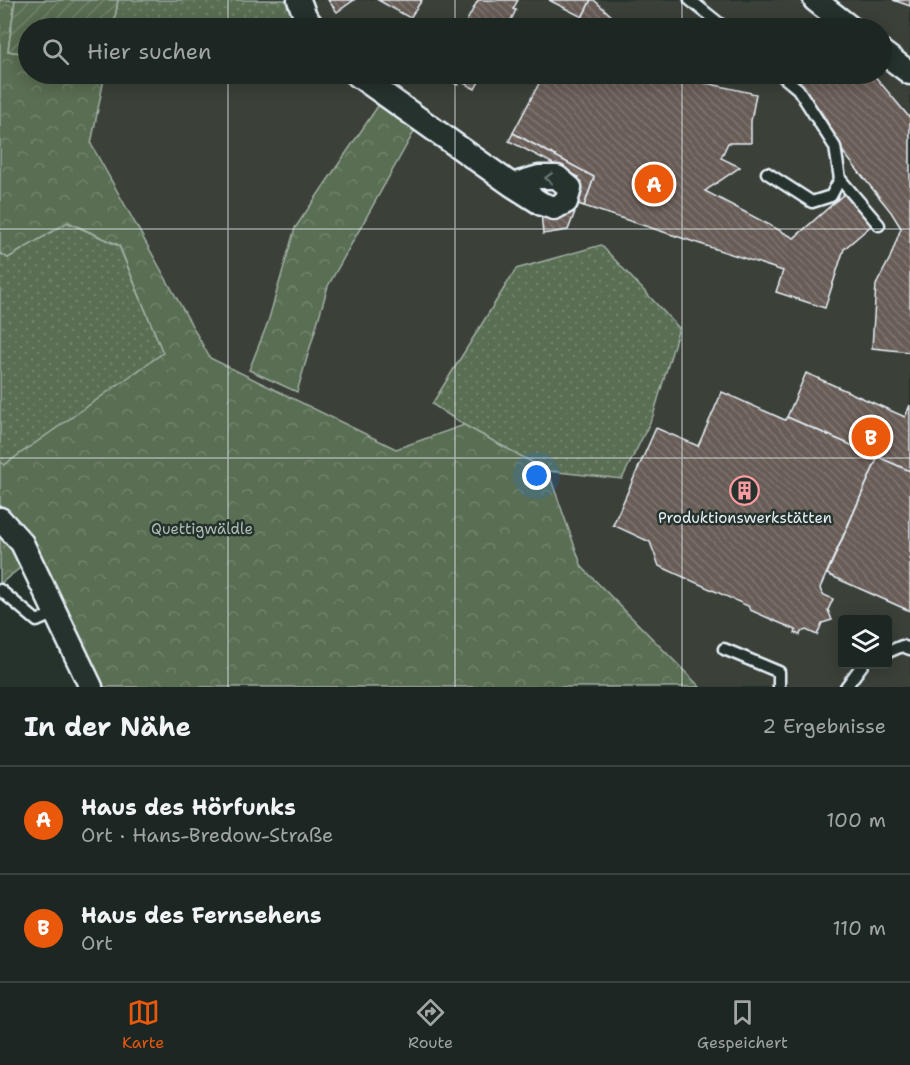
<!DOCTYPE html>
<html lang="de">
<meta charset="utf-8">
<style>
body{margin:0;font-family:"Shantell Sans",sans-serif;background:#29322f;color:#f1f3f6}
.controls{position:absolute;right:18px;bottom:18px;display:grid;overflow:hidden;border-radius:6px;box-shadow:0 3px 15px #0003}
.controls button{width:54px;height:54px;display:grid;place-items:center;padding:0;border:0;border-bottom:2px solid #3a4340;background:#1c2622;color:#f1f3f6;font:30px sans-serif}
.you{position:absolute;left:537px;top:476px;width:21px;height:21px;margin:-15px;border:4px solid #fff;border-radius:50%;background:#1a73e8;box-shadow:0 0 0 9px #1a73e833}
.badge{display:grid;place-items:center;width:39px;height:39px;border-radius:50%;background:#ea580c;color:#fff;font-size:20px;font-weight:700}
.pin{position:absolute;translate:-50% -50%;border:3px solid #fff;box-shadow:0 2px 6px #0006}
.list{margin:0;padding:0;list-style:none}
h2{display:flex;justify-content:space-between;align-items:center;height:78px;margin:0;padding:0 24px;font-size:26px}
h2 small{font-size:20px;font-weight:400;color:#a0a5a5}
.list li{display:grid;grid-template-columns:39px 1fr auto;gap:18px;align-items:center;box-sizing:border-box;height:108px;padding:0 24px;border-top:2px solid #3a4340}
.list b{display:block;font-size:22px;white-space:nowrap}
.list p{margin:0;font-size:20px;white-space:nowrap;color:#a0a5a5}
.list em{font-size:20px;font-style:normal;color:#a0a5a5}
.icon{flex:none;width:33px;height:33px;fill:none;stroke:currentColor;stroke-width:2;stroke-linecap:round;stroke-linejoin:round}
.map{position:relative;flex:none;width:910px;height:687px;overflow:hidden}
.search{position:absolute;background:#1c2622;box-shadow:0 3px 15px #0003;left:18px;right:18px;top:18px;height:66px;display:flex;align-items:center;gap:15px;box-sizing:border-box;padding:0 21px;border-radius:33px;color:#a0a5a5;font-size:22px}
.sheet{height:294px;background:#1c2622}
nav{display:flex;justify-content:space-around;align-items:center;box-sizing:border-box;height:84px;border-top:2px solid #3a4340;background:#1c2622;font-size:16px;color:#a0a5a5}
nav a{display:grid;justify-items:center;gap:3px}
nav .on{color:#ea580c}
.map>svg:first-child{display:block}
</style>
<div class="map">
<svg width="910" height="687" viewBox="0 0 910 687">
<defs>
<pattern id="grass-dots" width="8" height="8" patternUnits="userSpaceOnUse" patternTransform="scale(1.5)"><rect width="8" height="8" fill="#5a6e52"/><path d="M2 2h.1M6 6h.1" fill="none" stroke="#72836c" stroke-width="1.8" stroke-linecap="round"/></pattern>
<pattern id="forest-crowns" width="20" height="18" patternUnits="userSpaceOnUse" patternTransform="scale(1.5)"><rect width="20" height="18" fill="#5a6e52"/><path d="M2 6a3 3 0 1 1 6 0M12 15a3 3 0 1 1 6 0" fill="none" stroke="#72836c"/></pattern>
<pattern id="garden-furrows" width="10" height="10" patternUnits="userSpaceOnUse" patternTransform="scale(1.5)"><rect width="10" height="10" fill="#5a6e52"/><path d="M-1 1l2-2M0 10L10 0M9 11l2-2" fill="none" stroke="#72836c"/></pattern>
<pattern id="building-back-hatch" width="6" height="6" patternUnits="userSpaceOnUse" patternTransform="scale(1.5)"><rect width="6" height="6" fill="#685c56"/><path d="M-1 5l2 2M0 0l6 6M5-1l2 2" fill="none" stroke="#7e746f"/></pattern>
</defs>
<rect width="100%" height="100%" fill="#26332d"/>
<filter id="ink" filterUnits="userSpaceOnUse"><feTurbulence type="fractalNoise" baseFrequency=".0167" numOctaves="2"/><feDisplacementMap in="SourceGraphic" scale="12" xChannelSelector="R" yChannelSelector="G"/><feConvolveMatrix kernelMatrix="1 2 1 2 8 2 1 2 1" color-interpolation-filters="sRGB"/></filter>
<g filter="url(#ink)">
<path fill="#3a3f39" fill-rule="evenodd" d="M 288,0 L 910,0 L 910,687 L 700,687 L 582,567 L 548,471 L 464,425 L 396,449 L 210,358 L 91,144 L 105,74 L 212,74 L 232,76 L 235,74 L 882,74 L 882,28 L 292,28 L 298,24 ZM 842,620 L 888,620 L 888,664 L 842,664 Z"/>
<g fill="url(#grass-dots)" stroke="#a1b0a5" stroke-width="1.5">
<polygon points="118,0 288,0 298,24 292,28 113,28"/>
<polygon points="67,222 119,246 163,353 3,466 0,461 0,253 8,258"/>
<polygon points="601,245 679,328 653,416 622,479 548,471 464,425 432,404 516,269"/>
</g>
<g fill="url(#forest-crowns)" stroke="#a1b0a5" stroke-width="1.5">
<polygon points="0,0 15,0 8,51 28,54 28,74 105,74 91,144 210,358 396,449 464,425 548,471 582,567 700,687 95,687 30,560 0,584 0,461 4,465 163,353 119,245 68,222 8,258 0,253"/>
<polygon points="380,103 415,130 328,286 297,392 249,370 268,322 295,228"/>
</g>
<polygon fill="url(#garden-furrows)" stroke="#a1b0a5" stroke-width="1.5" points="15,0 118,0 113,28 28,28 28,54 8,51"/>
<g fill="url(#building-back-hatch)" stroke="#e8f1f8" stroke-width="1.5">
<polygon points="328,0 354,0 337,12"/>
<polygon points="378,0 422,0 410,18"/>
<polygon points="478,0 518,0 513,9 516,10 507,28 463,28"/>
<polygon points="549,0 591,0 582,17"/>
<polygon points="591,0 594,0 625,28 577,28"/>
<polygon points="893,0 910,0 910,6"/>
<polygon points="446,74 483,74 475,89 460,81 458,85 454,83 456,79"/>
<polygon points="544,74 685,74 697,81 756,94 751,121 751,143 728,143 721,158 740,167 705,191 794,238 844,194 872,225 844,249 825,308 776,292 783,271 584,206 594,177 513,133"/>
<polygon points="794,74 873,74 910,118 910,352 872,348 876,285 890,258 901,228 891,212 843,152 825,118"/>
<polygon points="513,133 594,177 584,206 578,204 568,230 543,234 541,212 568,208 579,177 509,141"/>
<polygon points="806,373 905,417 910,405 910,471 787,417"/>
<polygon points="722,392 785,420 787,417 878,457 820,588 822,594 833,599 828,610 832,620 822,623 817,635 806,630 801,632 800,635 795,633 796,630 750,610 748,606 659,566 650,542 613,525 656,428 698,446"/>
<polygon points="878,457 910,471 910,611 827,574"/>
</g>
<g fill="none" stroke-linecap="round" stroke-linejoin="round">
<defs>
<g id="lane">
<polyline points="690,0 725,28"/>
<polyline points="767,173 812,202 831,196 840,179 835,147 798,89 780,74"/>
<polyline points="840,179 879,225"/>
<polyline points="0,590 37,621 55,613"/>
<polyline points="724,649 779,672 779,687"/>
<polyline points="888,652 902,646 910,649"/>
<polyline points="846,687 863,664"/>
</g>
<g id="street">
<polyline points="299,0 305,16 314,28"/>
<polyline points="815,0 851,28"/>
<polyline points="882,52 910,73"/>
<polyline points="356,74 512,185 542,204 554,208 566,202 570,188 557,177 539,177 512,185"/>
<polyline points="0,519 22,543 91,687"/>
</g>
</defs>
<use href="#lane" stroke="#e8f1f8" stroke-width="15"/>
<use href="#street" stroke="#e8f1f8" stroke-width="27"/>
<use href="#lane" stroke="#26332d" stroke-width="10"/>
<use href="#street" stroke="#26332d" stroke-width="22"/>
</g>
<defs><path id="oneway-chevron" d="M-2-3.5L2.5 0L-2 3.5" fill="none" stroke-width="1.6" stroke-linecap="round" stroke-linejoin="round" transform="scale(1.5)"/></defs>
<use stroke="#6a7674" href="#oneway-chevron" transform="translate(549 178) rotate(-178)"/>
</g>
<path fill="none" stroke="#e8f1f8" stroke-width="1.5" stroke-opacity="0.55" d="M 228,0 L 228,28M 455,0 L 455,28M 682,0 L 682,28M 228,74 L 228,687M 455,74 L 455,687M 682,74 L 682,687M 0,229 L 910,229M 0,458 L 910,458"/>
<defs>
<symbol id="building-ring" viewBox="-11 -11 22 22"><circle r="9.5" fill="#26332d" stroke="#ff9aa2" stroke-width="1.5"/><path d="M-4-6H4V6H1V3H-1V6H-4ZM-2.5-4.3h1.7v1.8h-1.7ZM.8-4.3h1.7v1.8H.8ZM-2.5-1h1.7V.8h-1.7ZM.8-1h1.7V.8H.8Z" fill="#ff9aa2"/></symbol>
</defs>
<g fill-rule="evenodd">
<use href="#building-ring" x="728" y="474" width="33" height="33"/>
</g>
<g text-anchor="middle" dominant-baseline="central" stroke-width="5" stroke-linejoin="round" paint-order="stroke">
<g font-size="15" fill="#e8f1f8" stroke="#26332d">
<text x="745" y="518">Produktionswerkstätten</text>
</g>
<g font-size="15" fill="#afbdb6" stroke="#26332d">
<text x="202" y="529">Quettigwäldle</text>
</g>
</g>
</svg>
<div class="controls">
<button><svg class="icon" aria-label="layers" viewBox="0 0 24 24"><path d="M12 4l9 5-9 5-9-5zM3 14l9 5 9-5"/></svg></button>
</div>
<div class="you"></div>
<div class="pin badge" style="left:654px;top:184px">A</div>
<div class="pin badge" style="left:871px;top:437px">B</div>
<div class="search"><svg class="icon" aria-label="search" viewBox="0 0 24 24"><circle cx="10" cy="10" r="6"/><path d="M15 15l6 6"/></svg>Hier suchen</div>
</div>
<section class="sheet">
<h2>In der Nähe<small>2 Ergebnisse</small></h2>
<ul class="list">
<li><span class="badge">A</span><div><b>Haus des Hörfunks</b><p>Ort · Hans-Bredow-Straße</p></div><em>100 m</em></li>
<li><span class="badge">B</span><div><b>Haus des Fernsehens</b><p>Ort</p></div><em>110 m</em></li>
</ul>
</section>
<nav>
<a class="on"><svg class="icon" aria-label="map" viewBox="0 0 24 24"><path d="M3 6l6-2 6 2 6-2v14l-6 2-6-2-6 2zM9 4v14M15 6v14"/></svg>Karte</a>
<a><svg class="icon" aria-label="directions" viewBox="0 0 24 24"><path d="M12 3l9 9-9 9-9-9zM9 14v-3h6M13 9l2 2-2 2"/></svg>Route</a>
<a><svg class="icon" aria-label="saved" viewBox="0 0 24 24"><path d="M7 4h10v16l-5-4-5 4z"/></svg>Gespeichert</a>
</nav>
